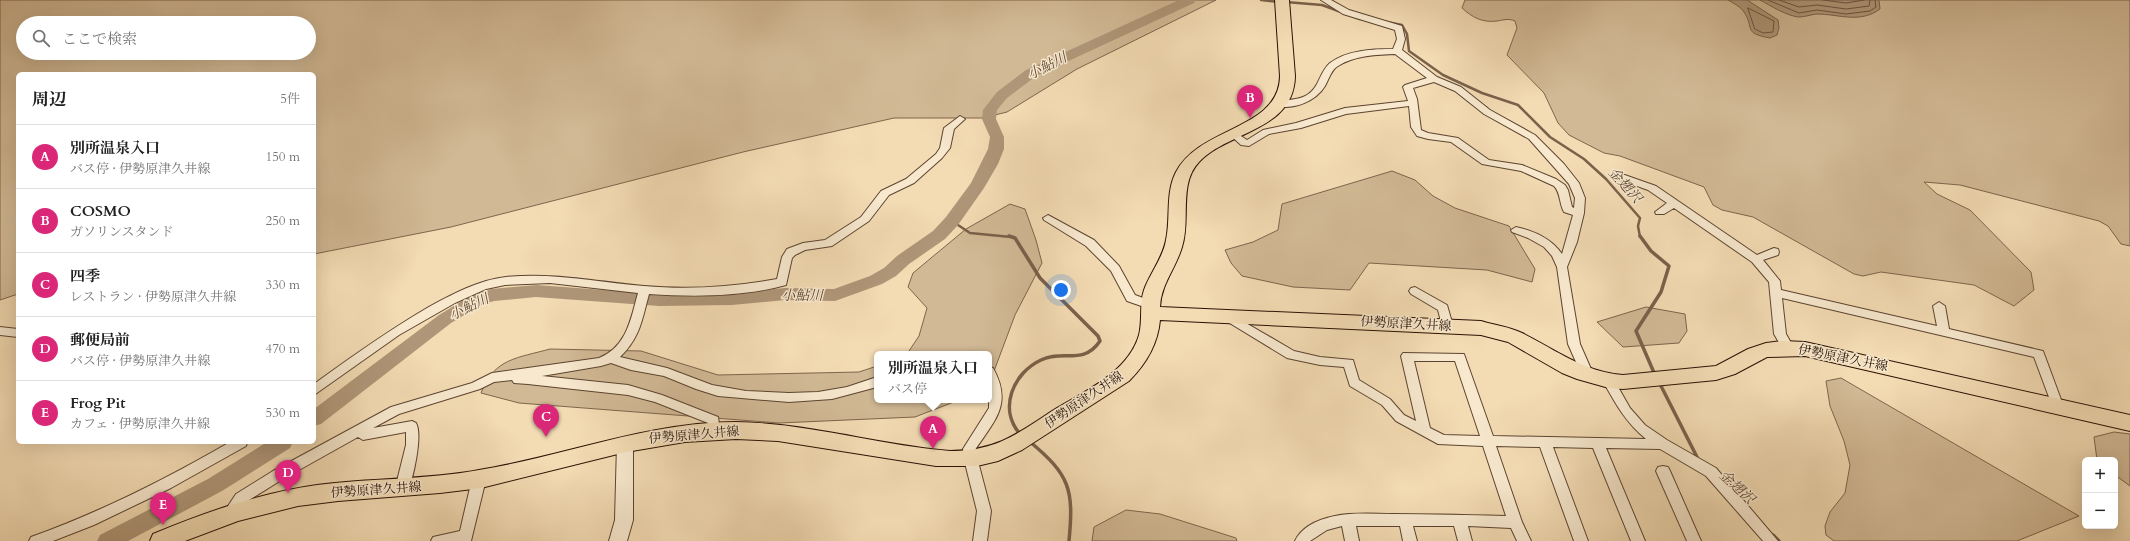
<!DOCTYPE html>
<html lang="ja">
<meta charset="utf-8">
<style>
body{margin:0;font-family:Cardo,"Noto Serif JP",serif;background:#f6f6f6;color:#222}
.controls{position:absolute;right:12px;bottom:12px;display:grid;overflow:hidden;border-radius:6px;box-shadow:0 4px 16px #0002}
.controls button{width:36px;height:36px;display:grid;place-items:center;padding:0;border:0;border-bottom:1px solid #e0e0e0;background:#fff;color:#222;font:20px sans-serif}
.you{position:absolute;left:1061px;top:290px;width:14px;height:14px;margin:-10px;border:3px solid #fff;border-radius:50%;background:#1a73e8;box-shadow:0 0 0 6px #1a73e833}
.badge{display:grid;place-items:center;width:26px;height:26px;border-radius:50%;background:#db2777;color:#fff;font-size:13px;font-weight:700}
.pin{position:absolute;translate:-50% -33px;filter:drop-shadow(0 1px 2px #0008)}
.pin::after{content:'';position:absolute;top:21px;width:14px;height:12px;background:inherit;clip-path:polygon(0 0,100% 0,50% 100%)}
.popup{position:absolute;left:874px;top:351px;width:118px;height:52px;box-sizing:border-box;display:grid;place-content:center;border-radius:6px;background:#fff;filter:drop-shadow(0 1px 3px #0005);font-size:13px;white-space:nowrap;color:#767676}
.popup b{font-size:15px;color:#222}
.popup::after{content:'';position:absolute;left:50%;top:100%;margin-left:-8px;border:8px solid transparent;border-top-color:#fff}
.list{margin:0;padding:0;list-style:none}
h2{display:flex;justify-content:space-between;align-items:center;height:52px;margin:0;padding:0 16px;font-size:17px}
h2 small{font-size:13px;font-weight:400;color:#767676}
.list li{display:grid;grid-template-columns:26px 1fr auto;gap:12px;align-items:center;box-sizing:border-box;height:64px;padding:0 16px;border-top:1px solid #e0e0e0}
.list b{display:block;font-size:15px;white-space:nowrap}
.list p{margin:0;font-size:13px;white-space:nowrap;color:#767676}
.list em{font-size:13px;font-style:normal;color:#767676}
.icon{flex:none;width:22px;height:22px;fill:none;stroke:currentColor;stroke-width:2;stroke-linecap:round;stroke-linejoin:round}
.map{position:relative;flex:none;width:2130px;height:541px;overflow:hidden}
.search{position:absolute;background:#fff;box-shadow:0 4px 16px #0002;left:16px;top:16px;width:300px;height:44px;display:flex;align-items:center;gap:10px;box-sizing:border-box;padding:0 14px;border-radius:22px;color:#767676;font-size:15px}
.panel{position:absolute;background:#fff;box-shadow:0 4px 16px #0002;left:16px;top:72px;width:300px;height:372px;border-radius:6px}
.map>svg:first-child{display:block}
</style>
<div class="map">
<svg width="2130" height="541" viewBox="0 0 2130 541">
<rect width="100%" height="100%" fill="#f3dbb3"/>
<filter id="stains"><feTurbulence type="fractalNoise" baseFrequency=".005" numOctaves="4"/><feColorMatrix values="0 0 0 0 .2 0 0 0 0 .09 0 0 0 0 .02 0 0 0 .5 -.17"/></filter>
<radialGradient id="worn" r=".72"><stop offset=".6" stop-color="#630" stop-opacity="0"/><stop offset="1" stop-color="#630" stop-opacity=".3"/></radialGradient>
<g fill="#d1b995" stroke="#7e654c" fill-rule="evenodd">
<path d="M 0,0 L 1216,0 L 1077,69 L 1007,112 L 983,118 L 894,118 L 743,152 L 451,227 L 314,254 L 314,74 L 18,74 L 18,294 L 0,300 ZM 23,23 L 309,23 L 309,53 L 23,53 Z"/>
<path d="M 1465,0 L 2130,0 L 2130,246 L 2121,244 L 2108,226 L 2099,221 L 1960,185 L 1924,182 L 1937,194 L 1970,210 L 2031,272 L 2034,290 L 2014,306 L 1974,285 L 1881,272 L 1863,276 L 1854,274 L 1753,217 L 1722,210 L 1713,205 L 1704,187 L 1620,156 L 1604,153 L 1569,135 L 1558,123 L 1544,93 L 1507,55 L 1517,28 L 1515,21 C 1508,18 1504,20 1497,21 C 1482,23 1472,17 1462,8 Z"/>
<polygon points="1392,171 1415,180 1433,196 1455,208 1509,226 1535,269 1532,282 1487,270 1369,263 1350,290 1293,287 1242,276 1231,263 1225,250 1253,242 1278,230 1282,204"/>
<polygon points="1010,204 1025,209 1036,240 1042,263 1015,315 994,371 989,375 989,354 907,354 919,336 927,308 908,287 913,273 966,229"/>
<polygon points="1646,307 1685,314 1687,331 1679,343 1623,347 1597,322"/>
<path d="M 550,349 L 641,351 L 718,375 L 859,372 L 877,366 L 877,400 L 959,400 L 915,417 L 779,423 L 519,403 L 481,393 C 494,358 518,358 550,349 Z"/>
<polygon points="1841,378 2079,516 2017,541 1834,541 1826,535 1825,526 1830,512 1845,493 1850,465 1844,441 1830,406 1826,381"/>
<polygon points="2114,432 2130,434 2130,486 2115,475 2115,460 2097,460 2094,437"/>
<polygon points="1126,510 1160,514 1236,538 1237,541 1092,541 1094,527"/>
</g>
<g fill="#af9678" stroke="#7a614a">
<path d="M 1728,0 L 1747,0 L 1778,20 L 1779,28 L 1777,35 L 1770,38 C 1742,33 1755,28 1744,12 C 1741,7 1733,3 1728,0 Z"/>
<path d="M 1760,0 L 1879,0 L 1880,9 C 1860,24 1839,14 1816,14 C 1810,15 1804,17 1798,17 C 1785,15 1771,6 1760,0 Z"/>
</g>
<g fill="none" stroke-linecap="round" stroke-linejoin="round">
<g stroke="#6c543e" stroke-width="1">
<polyline points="1768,0 1799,13 1817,10 1846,14 1870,11 1876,7 1875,0"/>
<polyline points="1779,0 1799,7 1817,5 1846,9 1869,6 1870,0"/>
<polyline points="1823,0 1846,3 1864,0"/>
<polygon points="1748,8 1774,21 1773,32 1763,33 1755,29"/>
</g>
<g stroke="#7a614a" stroke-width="2.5">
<polyline points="1261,0 1279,2"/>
<polyline points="1286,2 1322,5 1360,19"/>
<polyline points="1387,22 1402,25 1407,34 1409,51 1443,75 1482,93 1518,105 1550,137 1584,159 1606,179 1640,218 1638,226 1640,237"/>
<polyline points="952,221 970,233 1011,237"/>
</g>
<g stroke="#7a614a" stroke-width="3.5">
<path d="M 1009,236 L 1015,238 L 1040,278 L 1098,336 L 1100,341 C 1083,366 1063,349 1041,360 C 1013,373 998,409 1020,434"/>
<polyline points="1640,236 1651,251 1669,266 1661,292 1636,331 1655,375"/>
<polyline points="1659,382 1698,459"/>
<path d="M 1029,441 C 1070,475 1074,489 1069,541"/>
<polyline points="1773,535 1779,541"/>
</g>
<g fill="#af9678" fill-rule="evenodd">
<polygon points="1179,0 1195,0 1194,3 1036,76 1007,98 997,110 996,119 1004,137 1004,149 998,164 984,188 958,225 945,239 909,264 896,276 882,284 835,301 785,300 732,305 659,306 536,297 494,301 479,306 451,323 321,424 314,426 314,409 439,315 467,298 491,289 536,285 659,294 732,293 785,288 834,289 870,276 884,268 897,256 933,231 946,217 971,183 988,149 990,137 982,119 983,110 997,92 1026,70"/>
<polygon points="267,442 293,442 290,448 222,491 128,541 97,541 100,535 208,479"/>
</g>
<defs>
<g id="minor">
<path d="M 1321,0 L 1331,0 L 1349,10 L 1402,26 L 1405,39 L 1402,50 L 1437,77 L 1461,87 L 1490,110 L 1535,135 L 1564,164 L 1579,183 L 1585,198 L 1584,213 L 1577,242 L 1567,267 L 1580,344 L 1591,369 L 1588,377 L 1580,377 L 1578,374 L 1579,369 L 1568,344 L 1557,267 L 1552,256 L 1544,247 L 1528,238 L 1512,232 L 1511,230 L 1516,227 C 1534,231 1551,238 1562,254 L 1573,215 L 1564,212 C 1559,204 1561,193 1554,186 L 1521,171 L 1482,164 L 1451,142 L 1428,139 L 1417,136 L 1411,127 L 1409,106 L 1346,114 L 1301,128 L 1269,134 L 1249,146 L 1241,145 L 1230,135 L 1232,133 L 1235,132 L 1247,140 L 1263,130 L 1296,123 L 1345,108 L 1408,101 L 1403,87 L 1405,85 L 1427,78 L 1395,54 C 1376,55 1355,55 1338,66 C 1331,70 1329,79 1325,86 C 1316,101 1294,110 1277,106 L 1277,102 C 1293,98 1307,102 1317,84 C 1321,76 1324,68 1330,63 C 1347,50 1373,49 1393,49 L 1397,39 L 1395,30 L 1343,14 ZM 1434,82 L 1455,91 L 1484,114 L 1529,139 L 1569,184 L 1575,198 L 1574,208 L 1572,207 L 1568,190 L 1565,185 L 1556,179 L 1522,165 L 1489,160 L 1458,138 L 1428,133 L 1421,130 L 1417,99 L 1413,88 Z"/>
<path d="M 960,116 L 965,119 L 954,129 L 950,148 L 942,158 L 914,183 L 889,195 L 869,221 L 832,246 L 805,250 L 795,255 L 792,258 L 786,285 C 743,297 694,297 649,294 C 642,320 640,338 620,357 L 667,368 L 712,385 L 746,391 L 789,393 L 818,392 L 847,387 L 877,377 L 877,387 L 832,399 L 789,402 L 718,396 L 696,389 L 664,376 L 631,370 L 611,363 L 601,366 L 542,376 L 628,385 L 662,395 L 718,417 L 720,431 L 718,434 L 714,436 L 710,434 L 708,423 L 655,402 L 628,395 L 528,384 L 514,383 L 512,380 L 494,382 L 480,389 L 399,414 L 373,428 L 412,421 L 416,423 C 423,435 413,480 407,493 L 402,494 L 397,493 L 395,489 L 406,445 L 406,432 L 363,440 L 358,437 L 283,479 L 246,502 L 242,507 L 240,517 L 235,519 L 230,517 L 228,506 L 236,494 L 273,471 L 391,407 L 472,383 L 492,373 L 599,358 C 627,347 631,318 638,293 L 550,283 L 505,285 L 486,289 L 455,303 L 399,335 L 314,395 L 314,384 C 351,357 388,331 427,308 C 451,295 478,280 506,277 C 552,272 598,282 644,286 C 689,290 733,287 777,279 L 782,257 L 787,249 L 803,243 L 825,240 L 861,217 L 881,191 L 906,179 L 936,154 L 940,148 L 944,128 Z"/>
<polygon points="1619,173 1656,186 1757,255 1774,248 1778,249 1779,252 1778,255 1763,260 1780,281 1781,290 1937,326 1933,306 1939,302 1945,306 1949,329 2043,351 2063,405 2061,408 2057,410 2053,408 2034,357 1782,298 1786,334 1794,348 1792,351 1784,351 1774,334 1769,282 1752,262 1674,208 1664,214 1656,214 1655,212 1667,203 1648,190 1615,178 1614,176 1615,174"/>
<polygon points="1048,215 1094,240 1119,266 1135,295 1154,302 1156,305 1154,308 1150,309 1127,301 1111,271 1086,246 1044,220 1043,218"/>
<polygon points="1415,287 1447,305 1453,326 1451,329 1443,329 1438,310 1411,294 1409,291 1411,288"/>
<path d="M 1227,312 L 1294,351 L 1320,357 L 1353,360 L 1359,380 L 1390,399 L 1404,415 L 1416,421 L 1401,356 L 1403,353 L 1464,354 L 1493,436 L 1646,439 C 1626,423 1615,403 1603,381 L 1605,378 L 1613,378 L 1630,408 L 1645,425 L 1667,440 L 1716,468 L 1778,541 L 1763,541 L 1706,476 L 1660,449 L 1606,448 L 1645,541 L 1631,541 L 1593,448 L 1553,447 L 1588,541 L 1574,541 L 1540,447 L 1496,446 L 1522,522 L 1531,541 L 1517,541 L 1511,528 L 1468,526 L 1472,541 L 1458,541 L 1454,526 L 1413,526 L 1417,541 L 1403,541 L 1400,526 L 1356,526 L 1359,541 L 1345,541 L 1342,526 L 1327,530 L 1310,541 L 1295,541 C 1302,526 1320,519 1335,516 C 1354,512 1374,514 1393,514 C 1430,514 1469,515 1506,516 L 1483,446 L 1438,444 L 1396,421 L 1382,405 L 1350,386 L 1344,367 L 1320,365 L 1287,358 L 1223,319 L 1221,316 L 1223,313 ZM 1414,361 L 1455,361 L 1480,436 L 1444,435 L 1430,428 Z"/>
<polygon points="0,327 18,329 18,337 0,335"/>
<path d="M 989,367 L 993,368 C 1013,404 995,420 975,450 L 991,511 L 987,541 L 973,541 L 977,511 L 964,459 L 963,449 L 989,408 Z"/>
<path d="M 230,442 L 247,442 L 246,446 L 171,488 L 94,525 L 53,541 L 29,541 L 31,537 C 101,512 166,479 230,442 Z"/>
<polygon points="1663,466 1668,467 1670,471 1701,541 1687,541 1656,471 1658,467"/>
<polygon points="479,474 484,475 486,479 471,541 431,541 433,537 460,531 472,479 474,475"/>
</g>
<polygon id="tertiary" points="625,438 631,439 633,444 633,520 627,541 609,541 615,520 617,444 619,439"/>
<path id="primary" d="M 1275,0 L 1289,0 L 1295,76 C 1294,131 1228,131 1199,162 C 1178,184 1191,220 1182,247 C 1176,268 1161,284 1160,307 L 1481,321 C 1494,325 1510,327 1522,333 C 1556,350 1584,372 1623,375 L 1716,366 L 1748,349 L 1766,343 L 1783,341 L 1805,342 L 2130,415 L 2130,431 L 1805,356 L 1767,357 L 1735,374 L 1716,380 L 1623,389 L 1609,388 L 1577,379 L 1562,373 L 1508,342 L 1481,335 L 1160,320 C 1158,344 1146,364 1129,381 L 1022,450 L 998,461 L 977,466 L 936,466 L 778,441 L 736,439 L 685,442 L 626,452 L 481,488 L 440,493 L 338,501 L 298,506 L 238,521 L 185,541 L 150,541 L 153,534 C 206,512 260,493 317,485 C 371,478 426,480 479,470 C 565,456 647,422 736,422 C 808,423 878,445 950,451 C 995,451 1016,435 1052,411 C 1083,392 1128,373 1139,335 C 1143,320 1139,304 1144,290 C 1150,273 1163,258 1166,240 C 1171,218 1165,193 1176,172 C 1200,126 1279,130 1280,76 Z"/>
</defs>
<use href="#minor" stroke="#5c4430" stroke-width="2"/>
<use href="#tertiary" stroke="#5c4430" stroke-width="2"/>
<use href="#primary" stroke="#2a1104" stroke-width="2"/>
<use href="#minor" fill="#f7e8ce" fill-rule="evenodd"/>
<use href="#tertiary" fill="#f7e8ce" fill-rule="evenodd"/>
<use href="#primary" fill="#f3dbb3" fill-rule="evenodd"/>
</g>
<g text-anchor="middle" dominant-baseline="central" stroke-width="3" stroke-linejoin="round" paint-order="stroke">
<g font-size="13" fill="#2a1104" stroke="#f7e8ce">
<text transform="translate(1406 324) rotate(3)">伊勢原津久井線</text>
<text transform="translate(1843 358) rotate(11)">伊勢原津久井線</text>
<text transform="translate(1084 400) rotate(-34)">伊勢原津久井線</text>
<text transform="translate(694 435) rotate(-5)">伊勢原津久井線</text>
<text transform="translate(376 490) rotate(-4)">伊勢原津久井線</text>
</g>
<g font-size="14" font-style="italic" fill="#5f4632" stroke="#f7e8ce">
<text transform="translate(1047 66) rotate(-27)">小鮎川</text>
<text transform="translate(1625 185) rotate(48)">金翅沢</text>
<text x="802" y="295">小鮎川</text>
<text transform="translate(469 307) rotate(-26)">小鮎川</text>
<text transform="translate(1737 487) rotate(43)">金翅沢</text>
</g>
</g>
<rect width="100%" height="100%" filter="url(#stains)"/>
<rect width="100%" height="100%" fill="url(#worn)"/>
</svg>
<div class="controls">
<button>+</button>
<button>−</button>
</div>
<div class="you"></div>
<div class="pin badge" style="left:933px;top:449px">A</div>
<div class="popup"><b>別所温泉入口</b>バス停</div>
<div class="pin badge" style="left:1250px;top:118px">B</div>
<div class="pin badge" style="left:546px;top:437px">C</div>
<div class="pin badge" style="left:288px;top:493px">D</div>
<div class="pin badge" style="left:163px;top:525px">E</div>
<div class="search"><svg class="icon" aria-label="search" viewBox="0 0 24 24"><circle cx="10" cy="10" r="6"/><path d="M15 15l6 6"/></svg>ここで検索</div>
<section class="panel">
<h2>周辺<small>5件</small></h2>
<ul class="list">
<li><span class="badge">A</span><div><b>別所温泉入口</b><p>バス停 · 伊勢原津久井線</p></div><em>150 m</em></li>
<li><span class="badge">B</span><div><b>COSMO</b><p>ガソリンスタンド</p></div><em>250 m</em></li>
<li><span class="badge">C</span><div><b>四季</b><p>レストラン · 伊勢原津久井線</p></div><em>330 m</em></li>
<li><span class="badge">D</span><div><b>郵便局前</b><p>バス停 · 伊勢原津久井線</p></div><em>470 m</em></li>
<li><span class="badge">E</span><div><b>Frog Pit</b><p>カフェ · 伊勢原津久井線</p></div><em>530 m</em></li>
</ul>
</section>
</div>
